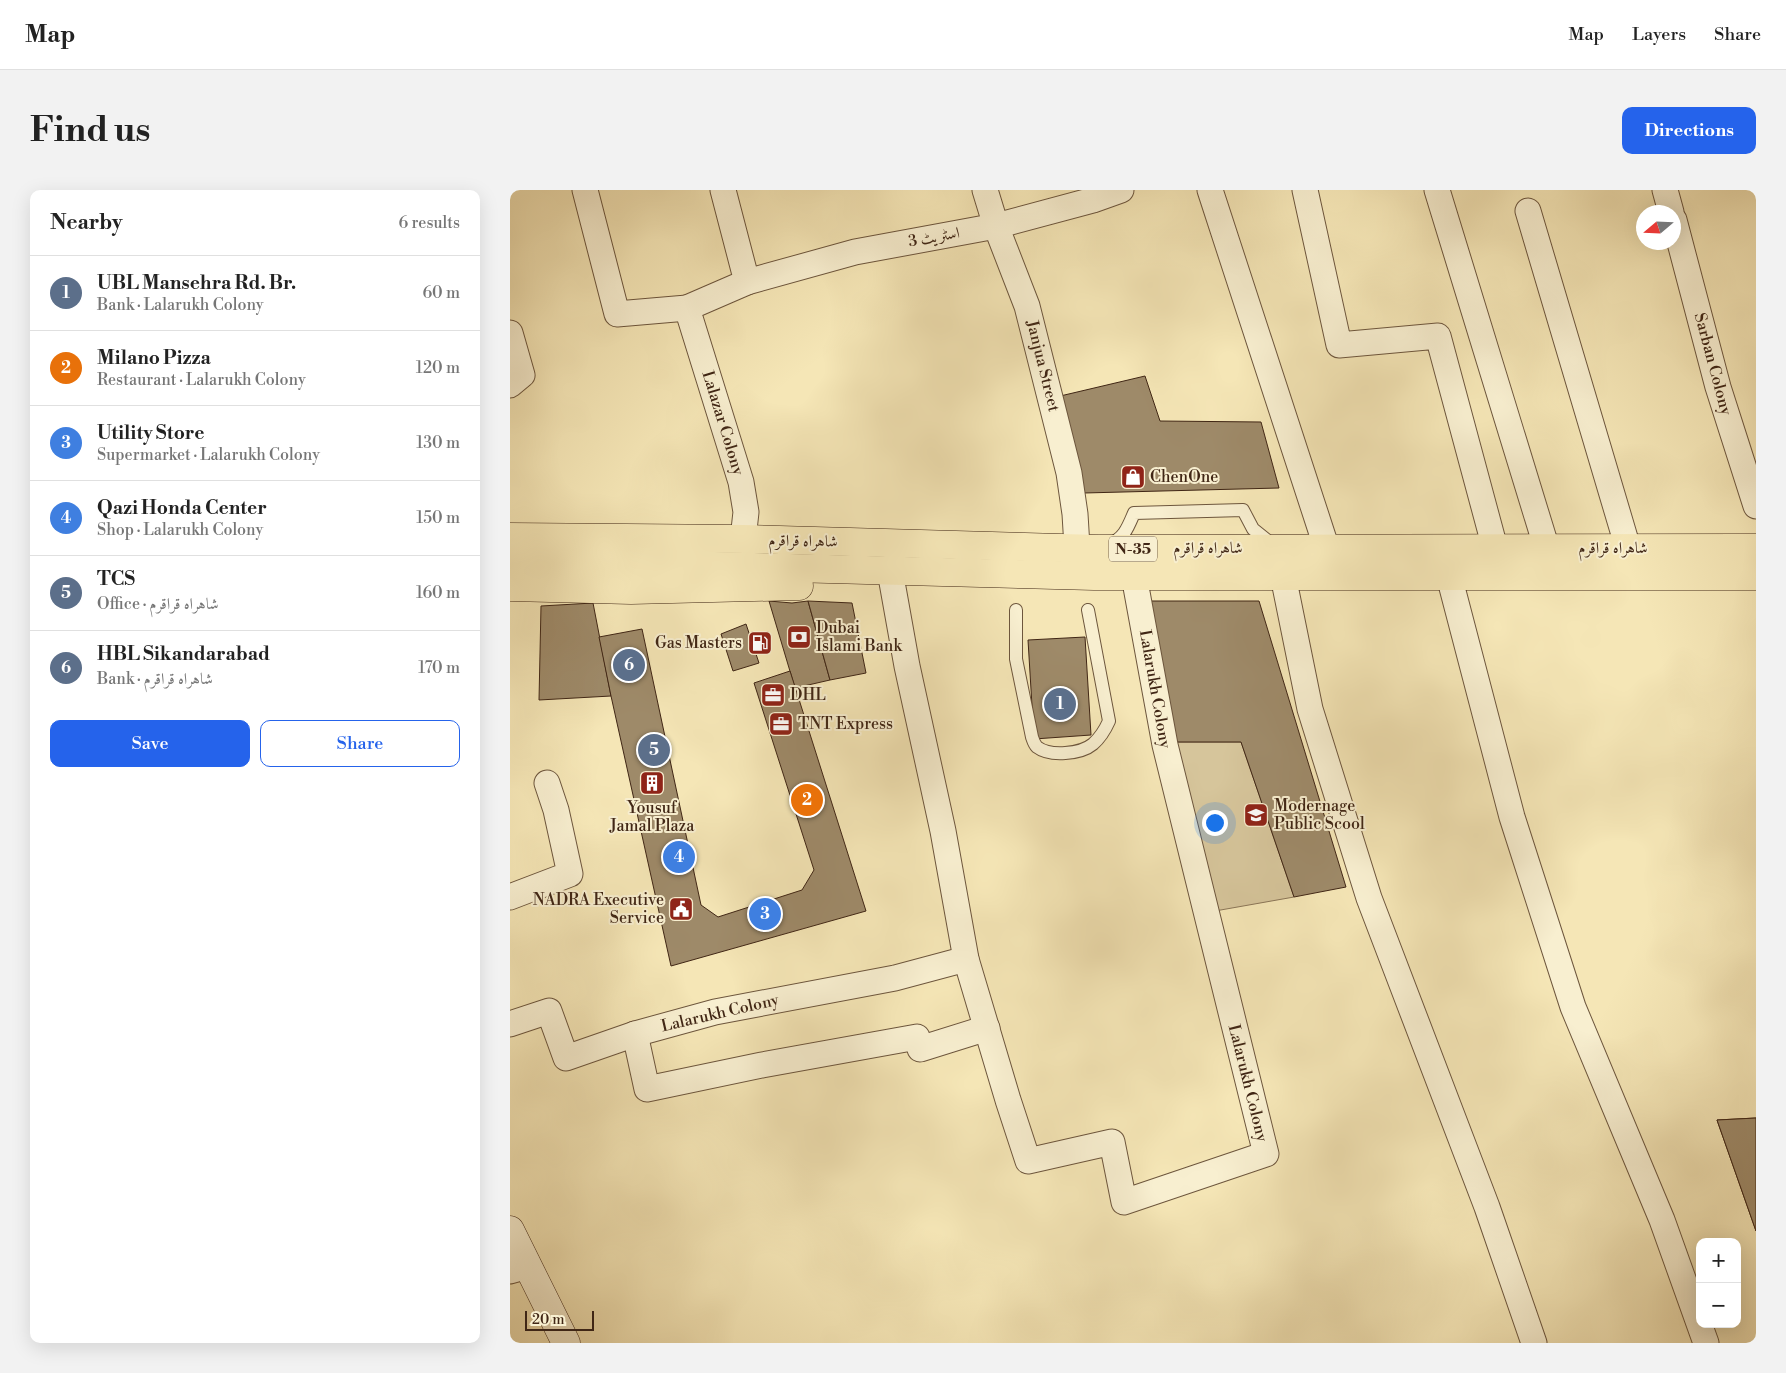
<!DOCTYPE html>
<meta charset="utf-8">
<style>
body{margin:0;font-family:"Libre Bodoni",Amiri,serif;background:#f2f2f2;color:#222}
.controls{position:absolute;right:15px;bottom:15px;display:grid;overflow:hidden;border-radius:10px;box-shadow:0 5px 20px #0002}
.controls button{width:45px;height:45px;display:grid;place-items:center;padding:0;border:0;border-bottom:1px solid #e0e0e0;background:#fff;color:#222;font:25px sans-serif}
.compass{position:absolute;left:1126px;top:15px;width:45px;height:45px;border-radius:50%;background:#fff;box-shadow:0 5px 20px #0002;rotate:251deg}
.scale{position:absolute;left:15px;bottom:12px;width:69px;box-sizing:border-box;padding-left:5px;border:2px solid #402615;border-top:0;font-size:14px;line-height:18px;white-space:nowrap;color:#402615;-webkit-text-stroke:4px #f8efd0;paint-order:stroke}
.you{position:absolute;left:704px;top:632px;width:18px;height:18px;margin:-12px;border:4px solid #fff;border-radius:50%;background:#1a73e8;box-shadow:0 0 0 8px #1a73e833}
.badge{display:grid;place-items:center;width:32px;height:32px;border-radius:50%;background:#2563eb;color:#fff;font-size:16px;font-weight:700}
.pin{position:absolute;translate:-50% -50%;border:2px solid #fff;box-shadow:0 1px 5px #0006}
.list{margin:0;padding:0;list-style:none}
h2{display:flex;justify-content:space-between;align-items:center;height:65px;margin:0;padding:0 20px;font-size:21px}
h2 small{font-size:16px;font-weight:400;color:#767676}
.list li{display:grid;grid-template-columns:32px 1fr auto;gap:15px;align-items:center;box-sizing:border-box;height:75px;padding:0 20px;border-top:1px solid #e0e0e0}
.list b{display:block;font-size:19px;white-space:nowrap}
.list p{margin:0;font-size:16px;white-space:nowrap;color:#767676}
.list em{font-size:16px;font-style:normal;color:#767676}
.actions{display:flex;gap:10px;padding:15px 20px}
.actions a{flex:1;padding:11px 0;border:1px solid #2563eb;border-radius:10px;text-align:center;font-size:18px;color:#2563eb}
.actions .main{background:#2563eb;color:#fff}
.map{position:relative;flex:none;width:1246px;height:1153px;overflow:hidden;border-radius:10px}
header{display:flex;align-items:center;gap:30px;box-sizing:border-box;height:70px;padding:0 25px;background:#fff;border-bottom:1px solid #e0e0e0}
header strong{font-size:24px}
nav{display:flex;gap:28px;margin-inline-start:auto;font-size:18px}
.intro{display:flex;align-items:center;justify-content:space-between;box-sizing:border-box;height:120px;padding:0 30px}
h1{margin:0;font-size:35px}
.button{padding:12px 22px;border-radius:10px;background:#2563eb;color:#fff;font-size:18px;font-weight:700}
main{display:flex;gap:30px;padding:0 30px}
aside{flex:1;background:#fff;border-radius:10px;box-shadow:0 5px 20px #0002}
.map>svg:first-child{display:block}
</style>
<header>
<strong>Map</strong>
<nav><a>Map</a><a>Layers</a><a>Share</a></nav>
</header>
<div class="intro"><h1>Find us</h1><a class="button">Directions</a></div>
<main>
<aside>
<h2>Nearby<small>6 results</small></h2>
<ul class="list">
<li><span class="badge" style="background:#5c6f8a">1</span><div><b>UBL Mansehra Rd. Br.</b><p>Bank · Lalarukh Colony</p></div><em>60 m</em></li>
<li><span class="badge" style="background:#e8710a">2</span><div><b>Milano Pizza</b><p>Restaurant · Lalarukh Colony</p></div><em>120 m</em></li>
<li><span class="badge" style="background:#3f7fe0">3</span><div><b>Utility Store</b><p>Supermarket · Lalarukh Colony</p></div><em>130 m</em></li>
<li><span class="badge" style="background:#3f7fe0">4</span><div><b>Qazi Honda Center</b><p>Shop · Lalarukh Colony</p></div><em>150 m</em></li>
<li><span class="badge" style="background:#5c6f8a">5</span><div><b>TCS</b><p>Office · شاہراہ قراقرم</p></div><em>160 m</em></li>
<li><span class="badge" style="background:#5c6f8a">6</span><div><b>HBL Sikandarabad</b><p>Bank · شاہراہ قراقرم</p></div><em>170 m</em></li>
</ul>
<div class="actions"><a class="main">Save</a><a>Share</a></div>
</aside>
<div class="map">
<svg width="1246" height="1153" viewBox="0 0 1246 1153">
<rect width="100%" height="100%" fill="#f5e6b6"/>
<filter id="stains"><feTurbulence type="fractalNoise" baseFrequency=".004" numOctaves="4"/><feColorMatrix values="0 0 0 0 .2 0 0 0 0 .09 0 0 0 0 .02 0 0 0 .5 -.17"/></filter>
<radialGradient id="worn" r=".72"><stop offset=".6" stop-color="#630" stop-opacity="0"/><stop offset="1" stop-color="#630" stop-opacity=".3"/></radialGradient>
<polygon fill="#d6c59b" stroke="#8b7658" points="657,552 731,552 784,707 705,721"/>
<g fill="#9e8a69" stroke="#402615">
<polygon points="635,186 650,231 751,232 769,298 574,303 546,207"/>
<polygon points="259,411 282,413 298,411 320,490 285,498"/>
<polygon points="298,411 342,413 356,483 320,490"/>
<polygon points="618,411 749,411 836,697 784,707 731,552 657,552"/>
<polygon points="83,413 101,506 29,510 31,416"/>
<polygon points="236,434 249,473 223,481 211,444"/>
<polygon points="132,439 191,715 208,727 292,700 304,680 244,493 280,481 356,721 161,776 101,506 89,447"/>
<polygon points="575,447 581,545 524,549 518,450"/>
<polygon points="1246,928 1246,1041 1207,930"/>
<polygon points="1246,928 1246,1041 1207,930"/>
</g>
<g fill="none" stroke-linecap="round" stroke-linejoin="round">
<defs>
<g id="lane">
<path d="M 599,354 C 614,349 618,337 624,323 L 733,320 L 743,339 L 763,355"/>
<path d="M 506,420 L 506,469 L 522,547 C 523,550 524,554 527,557 C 540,567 571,564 583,554 C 591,547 595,540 599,531 L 578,420"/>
</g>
<g id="street">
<polyline points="75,0 107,124 177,118"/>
<polyline points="213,0 237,92 177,118 231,292 236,322 233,349"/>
<polyline points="475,0 486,36 517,116 559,283 565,324 567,357"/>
<polyline points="700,0 817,359"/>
<polyline points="795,0 829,155 928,146 985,358"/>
<polyline points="927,0 1037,359"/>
<polyline points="1155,0 1161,22"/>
<polyline points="1018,21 1118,358"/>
<polyline points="1164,30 1208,197 1246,316"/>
<polyline points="237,92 345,62 486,36 583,10 611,0"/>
<polyline points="0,143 12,185 0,195"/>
<polyline points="380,381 397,476 433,641 456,769 498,910 518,971 602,952 614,1012 756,964 655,555 624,386"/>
<polyline points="773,386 800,519 859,708 977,1017 1024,1153"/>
<polyline points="939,386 1002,627 1063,817 1152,1030 1196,1153"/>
<polyline points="0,707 60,684 46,620 37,593"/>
<polyline points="0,834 39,821 56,868 125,844 205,822 385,788 456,769"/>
<polyline points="125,844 137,899 252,875 407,847 410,859 477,838"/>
<polyline points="0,1081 18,1076"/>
</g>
<polyline id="secondary" points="0,1040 56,1153"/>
<g id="highway">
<polyline points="0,347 233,349 588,359 1246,358"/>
<polyline points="0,374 165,375 584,386 1246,386"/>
<polyline points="0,397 121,400 289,396"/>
</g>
</defs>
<use href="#lane" stroke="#6d563d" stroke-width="14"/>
<use href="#street" stroke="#6d563d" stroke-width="27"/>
<use href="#secondary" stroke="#402615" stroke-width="29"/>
<use href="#highway" stroke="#402615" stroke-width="29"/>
<use href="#lane" stroke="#f8efd0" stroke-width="12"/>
<use href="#street" stroke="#f8efd0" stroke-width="25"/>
<use href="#secondary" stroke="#f8efd0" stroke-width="28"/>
<use href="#highway" stroke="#f5e6b6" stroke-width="28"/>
</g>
<defs>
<symbol id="shop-square" viewBox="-11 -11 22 22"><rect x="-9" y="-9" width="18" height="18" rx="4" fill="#8f2418" stroke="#f8efd0"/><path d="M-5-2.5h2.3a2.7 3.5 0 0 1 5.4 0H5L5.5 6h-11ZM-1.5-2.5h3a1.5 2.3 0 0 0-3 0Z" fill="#fff"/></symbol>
<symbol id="bank-square" viewBox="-11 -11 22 22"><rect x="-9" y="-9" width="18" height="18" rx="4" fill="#8f2418" stroke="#f8efd0"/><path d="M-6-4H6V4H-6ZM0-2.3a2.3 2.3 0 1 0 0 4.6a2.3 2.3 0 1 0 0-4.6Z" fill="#fff"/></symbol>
<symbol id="fuel-square" viewBox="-11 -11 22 22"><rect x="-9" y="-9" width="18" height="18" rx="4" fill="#8f2418" stroke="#f8efd0"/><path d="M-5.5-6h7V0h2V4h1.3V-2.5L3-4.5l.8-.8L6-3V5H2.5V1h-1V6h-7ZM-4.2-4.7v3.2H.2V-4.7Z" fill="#fff"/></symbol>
<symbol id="office-square" viewBox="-11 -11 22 22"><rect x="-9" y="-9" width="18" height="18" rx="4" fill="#8f2418" stroke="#f8efd0"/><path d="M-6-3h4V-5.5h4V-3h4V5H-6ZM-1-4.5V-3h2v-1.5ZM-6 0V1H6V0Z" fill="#fff"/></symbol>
<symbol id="building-square" viewBox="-11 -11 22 22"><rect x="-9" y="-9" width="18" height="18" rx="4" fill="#8f2418" stroke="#f8efd0"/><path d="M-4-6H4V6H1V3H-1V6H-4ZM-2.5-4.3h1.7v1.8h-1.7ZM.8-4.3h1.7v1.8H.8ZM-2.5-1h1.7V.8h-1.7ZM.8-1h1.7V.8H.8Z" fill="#fff"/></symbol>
<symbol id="school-square" viewBox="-11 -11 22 22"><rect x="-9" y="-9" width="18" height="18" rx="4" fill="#8f2418" stroke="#f8efd0"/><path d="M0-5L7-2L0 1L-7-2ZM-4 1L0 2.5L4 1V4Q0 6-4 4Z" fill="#fff"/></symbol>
<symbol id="civic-square" viewBox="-11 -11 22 22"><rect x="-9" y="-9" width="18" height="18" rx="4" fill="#8f2418" stroke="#f8efd0"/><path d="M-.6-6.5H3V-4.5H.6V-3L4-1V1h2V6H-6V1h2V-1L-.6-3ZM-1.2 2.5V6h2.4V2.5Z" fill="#fff"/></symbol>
</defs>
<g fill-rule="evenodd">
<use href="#shop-square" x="609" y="273" width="28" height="28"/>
<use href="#bank-square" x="275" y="433" width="28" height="28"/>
<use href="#fuel-square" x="236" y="439" width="28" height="28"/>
<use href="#office-square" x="249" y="491" width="28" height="28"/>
<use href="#office-square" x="257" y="520" width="28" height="28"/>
<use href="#building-square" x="128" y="579" width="28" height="28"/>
<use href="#school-square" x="732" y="611" width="28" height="28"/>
<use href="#civic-square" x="157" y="705" width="28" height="28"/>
</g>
<g text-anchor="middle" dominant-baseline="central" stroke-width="4" stroke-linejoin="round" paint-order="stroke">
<rect fill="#f8efd0" stroke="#77624d" stroke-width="1" x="599" y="346.5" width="48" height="25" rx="4"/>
<g font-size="15" font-weight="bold" fill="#402615">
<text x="623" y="359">N-35</text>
</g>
<g font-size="16" fill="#402615" stroke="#f8efd0">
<text transform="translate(424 47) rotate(-10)">اسٹریٹ 3</text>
<text transform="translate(1203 174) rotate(75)">Sarban Colony</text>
<text transform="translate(533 176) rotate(76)">Janjua Street</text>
<text transform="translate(213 233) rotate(73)">Lalazar Colony</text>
<text transform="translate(293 351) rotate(1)">شاہراہ قراقرم</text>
<text x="698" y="358">شاہراہ قراقرم</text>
<text x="1103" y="358">شاہراہ قراقرم</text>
<text transform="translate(645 499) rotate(80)">Lalarukh Colony</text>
<text transform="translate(210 823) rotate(-13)">Lalarukh Colony</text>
<text transform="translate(738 893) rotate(76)">Lalarukh Colony</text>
</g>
<g font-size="16" fill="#402615" stroke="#f8efd0" text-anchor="start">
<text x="640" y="287">ChenOne</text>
<text x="306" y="438">Dubai<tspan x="306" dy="18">Islami Bank</tspan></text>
<text x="232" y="453" text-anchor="end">Gas Masters</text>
<text x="280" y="505">DHL</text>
<text x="288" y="534">TNT Express</text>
<text x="764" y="616">Modernage<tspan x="764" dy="18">Public Scool</tspan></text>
<text x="142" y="618" text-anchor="middle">Yousuf<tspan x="142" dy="18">Jamal Plaza</tspan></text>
<text x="154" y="710" text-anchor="end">NADRA Executive<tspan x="154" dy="18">Service</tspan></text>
</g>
</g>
<rect width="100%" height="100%" filter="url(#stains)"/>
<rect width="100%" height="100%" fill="url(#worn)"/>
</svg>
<div class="controls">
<button>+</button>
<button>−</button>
</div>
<svg class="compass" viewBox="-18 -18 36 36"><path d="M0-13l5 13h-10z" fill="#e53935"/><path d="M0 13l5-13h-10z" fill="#767676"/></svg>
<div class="scale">20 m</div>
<div class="you"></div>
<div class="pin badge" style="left:550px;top:514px;background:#5c6f8a">1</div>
<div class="pin badge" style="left:297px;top:610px;background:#e8710a">2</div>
<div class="pin badge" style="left:255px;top:724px;background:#3f7fe0">3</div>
<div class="pin badge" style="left:169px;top:667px;background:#3f7fe0">4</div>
<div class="pin badge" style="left:144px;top:560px;background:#5c6f8a">5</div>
<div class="pin badge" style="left:119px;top:475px;background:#5c6f8a">6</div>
</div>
</main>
